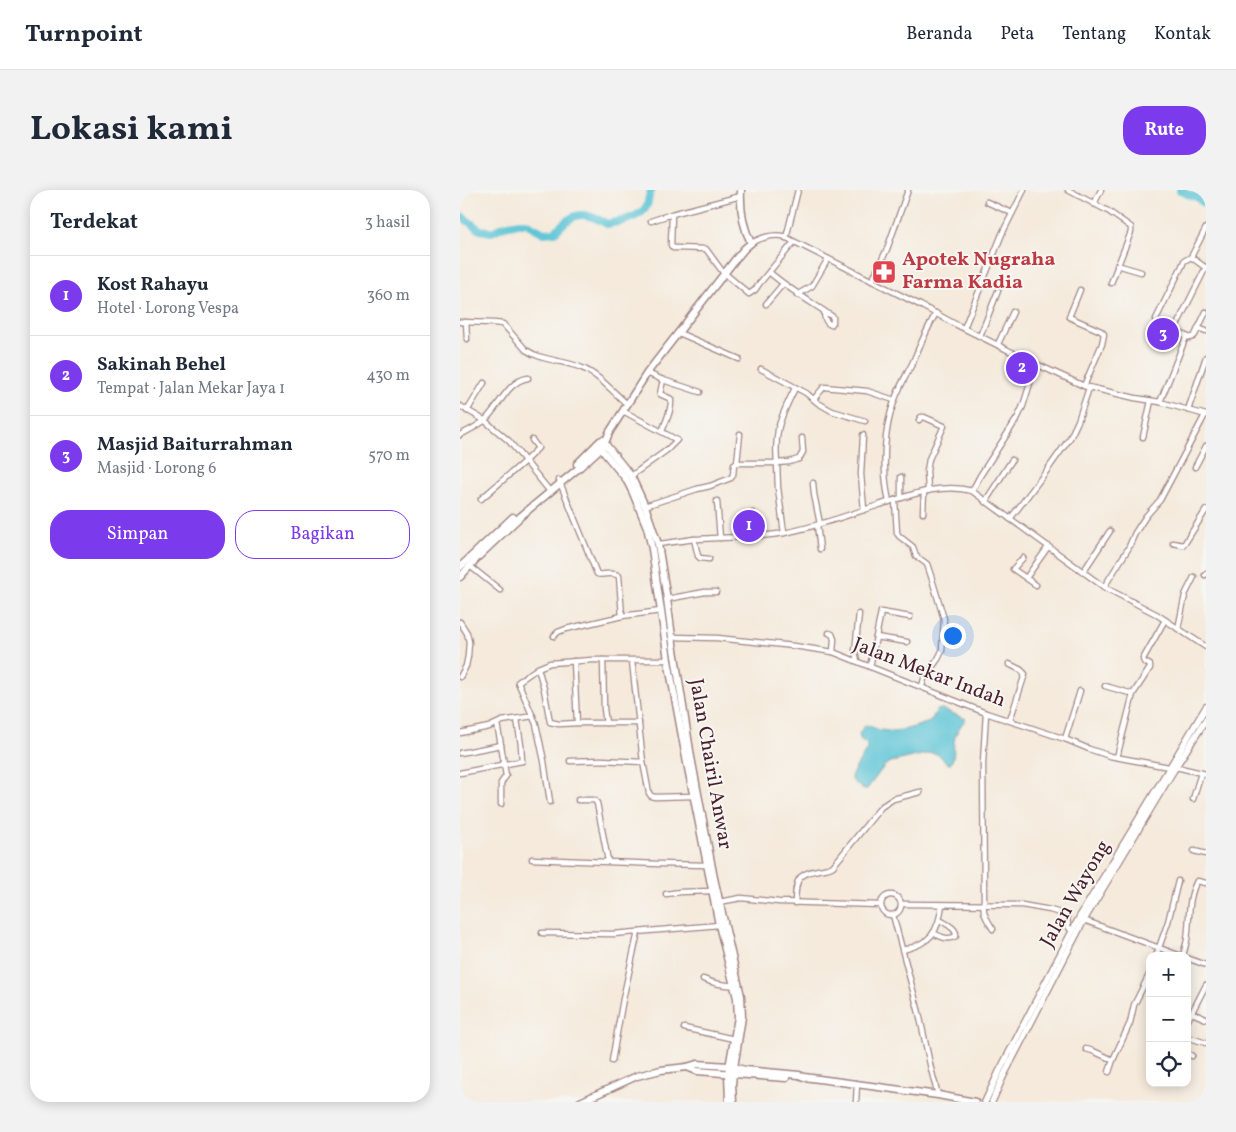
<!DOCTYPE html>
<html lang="id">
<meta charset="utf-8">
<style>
body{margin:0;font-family:Vollkorn,serif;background:#f2f2f3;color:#1f2937}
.controls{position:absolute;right:15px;bottom:15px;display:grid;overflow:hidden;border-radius:10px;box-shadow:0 2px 12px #0003}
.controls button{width:45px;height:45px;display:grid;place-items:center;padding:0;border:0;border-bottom:1px solid #e0e1e3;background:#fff;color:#1f2937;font:25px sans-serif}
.you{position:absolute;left:492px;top:445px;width:18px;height:18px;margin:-12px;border:4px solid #fff;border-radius:50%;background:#1a73e8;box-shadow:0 0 0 8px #1a73e833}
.badge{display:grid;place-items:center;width:32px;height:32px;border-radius:50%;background:#7c3aed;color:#fff;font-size:16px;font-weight:700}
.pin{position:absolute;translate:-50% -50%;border:2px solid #fff;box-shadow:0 1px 5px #0006}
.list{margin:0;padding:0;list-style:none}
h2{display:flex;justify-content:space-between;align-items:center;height:65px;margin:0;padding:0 20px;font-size:21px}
h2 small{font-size:16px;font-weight:400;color:#747a83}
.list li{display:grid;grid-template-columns:32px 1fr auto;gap:15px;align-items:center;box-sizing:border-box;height:80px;padding:0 20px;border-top:1px solid #e0e1e3}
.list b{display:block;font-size:19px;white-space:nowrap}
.list p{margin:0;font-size:16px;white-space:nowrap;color:#747a83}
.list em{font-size:16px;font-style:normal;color:#747a83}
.actions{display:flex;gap:10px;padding:15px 20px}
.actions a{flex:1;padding:11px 0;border:1px solid #7c3aed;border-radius:20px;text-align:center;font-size:18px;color:#7c3aed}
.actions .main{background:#7c3aed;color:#fff}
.icon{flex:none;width:28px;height:28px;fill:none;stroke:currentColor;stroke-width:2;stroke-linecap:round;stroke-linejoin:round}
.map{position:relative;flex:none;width:746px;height:912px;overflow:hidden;border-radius:20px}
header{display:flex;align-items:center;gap:30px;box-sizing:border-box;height:70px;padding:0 25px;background:#fff;border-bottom:1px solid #e0e1e3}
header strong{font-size:24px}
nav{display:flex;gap:28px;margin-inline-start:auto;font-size:18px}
.intro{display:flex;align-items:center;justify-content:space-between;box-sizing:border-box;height:120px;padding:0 30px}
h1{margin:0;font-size:35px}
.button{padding:12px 22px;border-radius:20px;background:#7c3aed;color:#fff;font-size:18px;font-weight:700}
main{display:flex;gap:30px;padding:0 30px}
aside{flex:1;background:#fff;border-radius:20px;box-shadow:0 2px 12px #0003}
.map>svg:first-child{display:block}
</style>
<header>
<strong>Turnpoint</strong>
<nav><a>Beranda</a><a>Peta</a><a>Tentang</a><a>Kontak</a></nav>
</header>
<div class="intro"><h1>Lokasi kami</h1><a class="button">Rute</a></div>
<main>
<aside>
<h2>Terdekat<small>3 hasil</small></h2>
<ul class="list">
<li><span class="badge">1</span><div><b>Kost Rahayu</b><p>Hotel · Lorong Vespa</p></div><em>360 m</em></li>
<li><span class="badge">2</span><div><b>Sakinah Behel</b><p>Tempat · Jalan Mekar Jaya 1</p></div><em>430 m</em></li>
<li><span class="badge">3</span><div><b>Masjid Baiturrahman</b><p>Masjid · Lorong 6</p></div><em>570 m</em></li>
</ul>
<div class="actions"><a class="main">Simpan</a><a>Bagikan</a></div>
</aside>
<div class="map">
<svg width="746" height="912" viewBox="0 0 746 912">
<rect width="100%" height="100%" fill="#f6f6f2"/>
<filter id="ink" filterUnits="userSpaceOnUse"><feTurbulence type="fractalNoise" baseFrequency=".02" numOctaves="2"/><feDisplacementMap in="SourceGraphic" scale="10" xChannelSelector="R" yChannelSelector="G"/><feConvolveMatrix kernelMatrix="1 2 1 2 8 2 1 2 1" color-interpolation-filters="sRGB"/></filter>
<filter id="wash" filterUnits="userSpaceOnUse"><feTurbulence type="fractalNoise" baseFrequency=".0096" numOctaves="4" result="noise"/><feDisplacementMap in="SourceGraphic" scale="20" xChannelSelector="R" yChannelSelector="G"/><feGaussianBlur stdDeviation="1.12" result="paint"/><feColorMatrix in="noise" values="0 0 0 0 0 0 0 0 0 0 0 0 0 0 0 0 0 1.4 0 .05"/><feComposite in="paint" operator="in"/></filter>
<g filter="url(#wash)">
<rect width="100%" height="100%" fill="#f5eadb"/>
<path fill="#5bc4d6" stroke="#527280" d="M 482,519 L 506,529 C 500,536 495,543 494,552 C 493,560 495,566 491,573 L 488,574 L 478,564 L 470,563 L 431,572 L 425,575 L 407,599 L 402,599 L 392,590 L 391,586 L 407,559 L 407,554 L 400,549 L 399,544 L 404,536 L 407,535 C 432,547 446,539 470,532 L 477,520 Z"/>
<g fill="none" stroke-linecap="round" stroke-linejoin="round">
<g stroke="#5bc4d6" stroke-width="8">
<polyline points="720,0 723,1 727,4 737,7 741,11 746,14"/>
<path d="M 0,25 L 20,40 L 32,42 L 44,36 L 59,33 L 66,33 L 84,43 L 95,42 C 113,22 123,20 147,34 C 159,32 182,28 187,15 C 189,10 188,5 192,0"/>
</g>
</g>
</g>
<g filter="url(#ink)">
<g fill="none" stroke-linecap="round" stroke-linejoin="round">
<defs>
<g id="minor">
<polyline points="608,0 648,21 671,37 671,42 651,93"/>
<polyline points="281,6 212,24 211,55 213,58 216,58 246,59 262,81 289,104 295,100 299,94 334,52"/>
<polyline points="527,12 552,23"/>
<polyline points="634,14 641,0"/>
<polyline points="191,31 212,24"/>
<polyline points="746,38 731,67 724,71 722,76 696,129 698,132 730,148 733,147 735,145 746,122"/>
<polyline points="326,48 338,0"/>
<path d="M 291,53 C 301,48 311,44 323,46 L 460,115 L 497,135 L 576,174 L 624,196 L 675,208 L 700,212 L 746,225"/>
<polyline points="731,67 746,78"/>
<polyline points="657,75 681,82"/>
<path d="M 309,82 C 330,100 351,112 373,127 L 373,132 L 371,135 C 365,133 364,126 364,121"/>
<polyline points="412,91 427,59 448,0"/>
<polyline points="620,100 609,127 641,141 644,144 642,154 624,196"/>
<polyline points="337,105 352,96 368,69"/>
<polyline points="306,114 323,94"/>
<path d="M 0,132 L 34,133 L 43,134 L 66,160 C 82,171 104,170 122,178 C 139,185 153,202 167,214"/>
<polyline points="6,132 7,149"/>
<polyline points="504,138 528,79 542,44 564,0"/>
<polyline points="738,138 746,141"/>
<polyline points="715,139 746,77"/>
<polyline points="219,143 279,169"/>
<polyline points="520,146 538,101"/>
<polyline points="538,154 553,122"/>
<polyline points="301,179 346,203 358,213 372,221 405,231"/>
<path d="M 187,183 L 203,190 L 200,204 L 211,209 C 212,220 206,231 202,241"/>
<polyline points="203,190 240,202"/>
<polyline points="354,209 364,197 407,201 434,210"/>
<polyline points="700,212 726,147"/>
<polyline points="0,216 24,230 49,251 88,299"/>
<polyline points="728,220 746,167"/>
<polyline points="7,221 24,193"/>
<polyline points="163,221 217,250 207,260 171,286"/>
<polyline points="459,230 461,227 464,227 484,236 469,269 467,281 468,301"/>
<path d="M 0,245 C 8,241 17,236 24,231 C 39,218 47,191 68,188"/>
<polyline points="403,245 401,284 404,320"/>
<polyline points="683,247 691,211"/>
<polyline points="277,273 280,244"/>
<polyline points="735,277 746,256"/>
<polyline points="441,287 441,308"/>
<path d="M 99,290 L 137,384 C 144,386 153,381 159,386 L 162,426 L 201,421"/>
<polyline points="353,293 354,304 360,334"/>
<polyline points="512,301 520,286 558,227 563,216 576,174"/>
<polyline points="21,309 65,271 78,258 72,250"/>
<polyline points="435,310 437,343 439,346 453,357 456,366 467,374 471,386 484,429 482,461 478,469 464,489 462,496"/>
<polyline points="257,311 260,348"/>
<path d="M 429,312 C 422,279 423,241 435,209 C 440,196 447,184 453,172 C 460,155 467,139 476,123"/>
<polyline points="525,312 552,270"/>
<path d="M 185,316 L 237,299 L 250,296 L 271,288 L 273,285 L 274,275 L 277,273 L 317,273 C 316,262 316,251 318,240 C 321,225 329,211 335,198"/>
<polyline points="293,323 295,345"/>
<polyline points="463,323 464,302"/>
<polyline points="550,329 588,279 610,248 618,231 629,198"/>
<polyline points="357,335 360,359"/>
<polyline points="324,343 318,298 317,273 329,272 339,269 343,262 342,248"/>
<polyline points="234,349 238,366 240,368 249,369"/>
<polyline points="713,353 723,355 725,353 746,320"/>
<path d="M 198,354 C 210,353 223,350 236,349 C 265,347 295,348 324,343 C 356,337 388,325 419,315 C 448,306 482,292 512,301 L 644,397 L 696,424 L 746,457"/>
<polyline points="563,368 553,379 576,395"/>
<polyline points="10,376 40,400"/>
<polyline points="623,382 650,341"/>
<polyline points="745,385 746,384"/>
<polyline points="566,388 588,357"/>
<polyline points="644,397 668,359 675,343 686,326 700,310 745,225"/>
<polyline points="207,409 245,402 256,402"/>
<polyline points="0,432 7,443 9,452 8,466 6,476 0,487"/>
<polyline points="718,439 725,405 734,387"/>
<polyline points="369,443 372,444 374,449 373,462"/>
<polyline points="94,446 98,442 106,439 162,426"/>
<polyline points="212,447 257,448 334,456 373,462 526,523 605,549 629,559 650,566 709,577"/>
<polyline points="416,447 447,452"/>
<polyline points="172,471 183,572 189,603 191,606 195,607 233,606"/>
<polyline points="397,471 395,461 399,424"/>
<polyline points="549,474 561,480 565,484 550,530"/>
<polyline points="410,477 421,422 450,427"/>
<polyline points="78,478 84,499 90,532 99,534 117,533 114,471"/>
<polyline points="645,496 673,504 657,567"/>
<polyline points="673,504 690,478 690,475 684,472 683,469 705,430"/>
<path d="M 526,523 L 523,573 L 524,709 C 522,723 526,728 533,739"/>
<polyline points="117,533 146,533 144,519 143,470"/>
<polyline points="146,533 179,533"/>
<polyline points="37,534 41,555"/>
<polyline points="0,543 29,537 42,531 73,526"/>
<polyline points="605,549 620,501"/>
<polyline points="0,563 41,555 46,586 41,593 41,614"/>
<polyline points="110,571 141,570 183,572"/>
<polyline points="716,577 746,584"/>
<polyline points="0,583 62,571 61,555 57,529"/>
<polyline points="733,609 741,583"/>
<polyline points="118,610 134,610 137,613 148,671"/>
<polyline points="90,612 84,571 76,534 58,492 78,478 90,473 132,470 208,470"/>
<polyline points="734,661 746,664"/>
<polyline points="72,669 199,674 246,675"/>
<polyline points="206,704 220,702 252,701"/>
<circle cx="431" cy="715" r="10"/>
<polyline points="259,712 281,708 319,712 421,715"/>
<path d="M 335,713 C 336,693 335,684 358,680 C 363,679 368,679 373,676 L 421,617 L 433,609 L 460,602"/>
<polyline points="442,714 562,715 590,720 607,725 608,736 612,742"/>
<polyline points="433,725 459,823 471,879 478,905"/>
<polyline points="621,729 721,766"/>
<polyline points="82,743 153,744 259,735"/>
<path d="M 473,743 C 481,747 488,751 496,746 C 497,738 486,734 480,730"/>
<path d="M 443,760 C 471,753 478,743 482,715"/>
<polyline points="696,766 708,732 718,691"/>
<path d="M 723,766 C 724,761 726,755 727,750 C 730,730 727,709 737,691 L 746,693"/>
<polyline points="727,768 746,775"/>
<path d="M 243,789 C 253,793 262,796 274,795"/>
<polyline points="732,823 746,829"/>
<polyline points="727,832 746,795"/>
<polyline points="224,838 274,849"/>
<polyline points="727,847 746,853"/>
<polyline points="626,859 633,861 653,870"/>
<polyline points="727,863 732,866"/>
<polyline points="152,871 163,809 178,742"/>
<polyline points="649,882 653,870 670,833 674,815 690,783"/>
<polyline points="396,912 397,894"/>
</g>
<g id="tertiary">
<polyline points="525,912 539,882 619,728 746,517"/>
<polyline points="532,912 543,887 624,730 718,573 746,530"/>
</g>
<g id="secondary">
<polyline points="142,250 171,286 185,316 198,354 207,409 212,447 231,567 254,688 281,806 282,827 273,884 272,894 273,912"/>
<polyline points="137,254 166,289 173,303 187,337 192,359 208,470 226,568 259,735 277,808 278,827 268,883 269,912"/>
<polyline points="117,274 140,251"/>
<polyline points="0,377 53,327"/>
<path d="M 0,387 L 18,367 L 61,326 L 120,277 L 141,258 L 145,253 L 149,243 L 187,183 L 274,71 L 285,58 L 291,53 C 283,37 280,18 281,0"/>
<polyline points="227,877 237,881 326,888"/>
<polyline points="120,912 177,886 201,880 227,877 237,874 269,876 285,880 339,885 344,887 478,905 515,912"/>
</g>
</defs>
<use href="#minor" stroke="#a08483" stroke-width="7"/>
<use href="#tertiary" stroke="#a08483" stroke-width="8"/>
<use href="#secondary" stroke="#a08483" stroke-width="9"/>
<use href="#minor" stroke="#fff" stroke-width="4.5"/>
<use href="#tertiary" stroke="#fff" stroke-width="5.5"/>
<use href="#secondary" stroke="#fff" stroke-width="6"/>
</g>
</g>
<defs>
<symbol id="pharmacy-square" viewBox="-11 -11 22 22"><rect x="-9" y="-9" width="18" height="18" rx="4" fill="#e0444e" stroke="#f6f6f2"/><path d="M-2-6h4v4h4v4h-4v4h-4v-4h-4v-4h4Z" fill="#fff"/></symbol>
</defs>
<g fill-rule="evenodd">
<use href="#pharmacy-square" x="410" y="68" width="28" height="28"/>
</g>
<g text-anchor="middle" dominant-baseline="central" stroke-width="4" stroke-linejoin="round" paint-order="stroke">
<g font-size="20" font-weight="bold" fill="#be3a42" stroke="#f6f6f2" text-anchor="start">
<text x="442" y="70">Apotek Nugraha<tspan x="442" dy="23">Farma Kadia</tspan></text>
</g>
<g font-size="20" fill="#4a1f2b" stroke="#f6f6f2">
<text transform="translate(469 483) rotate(21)">Jalan Mekar Indah</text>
<text transform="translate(250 574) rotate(80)">Jalan Chairil Anwar</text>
<text transform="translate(616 704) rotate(-60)">Jalan Wayong</text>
</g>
</g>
</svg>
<div class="controls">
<button>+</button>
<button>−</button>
<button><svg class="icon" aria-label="locate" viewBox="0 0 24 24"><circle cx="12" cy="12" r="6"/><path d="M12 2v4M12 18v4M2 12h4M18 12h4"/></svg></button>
</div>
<div class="you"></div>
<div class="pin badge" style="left:289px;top:336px">1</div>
<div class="pin badge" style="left:562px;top:178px">2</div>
<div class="pin badge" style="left:703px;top:144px">3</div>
</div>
</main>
